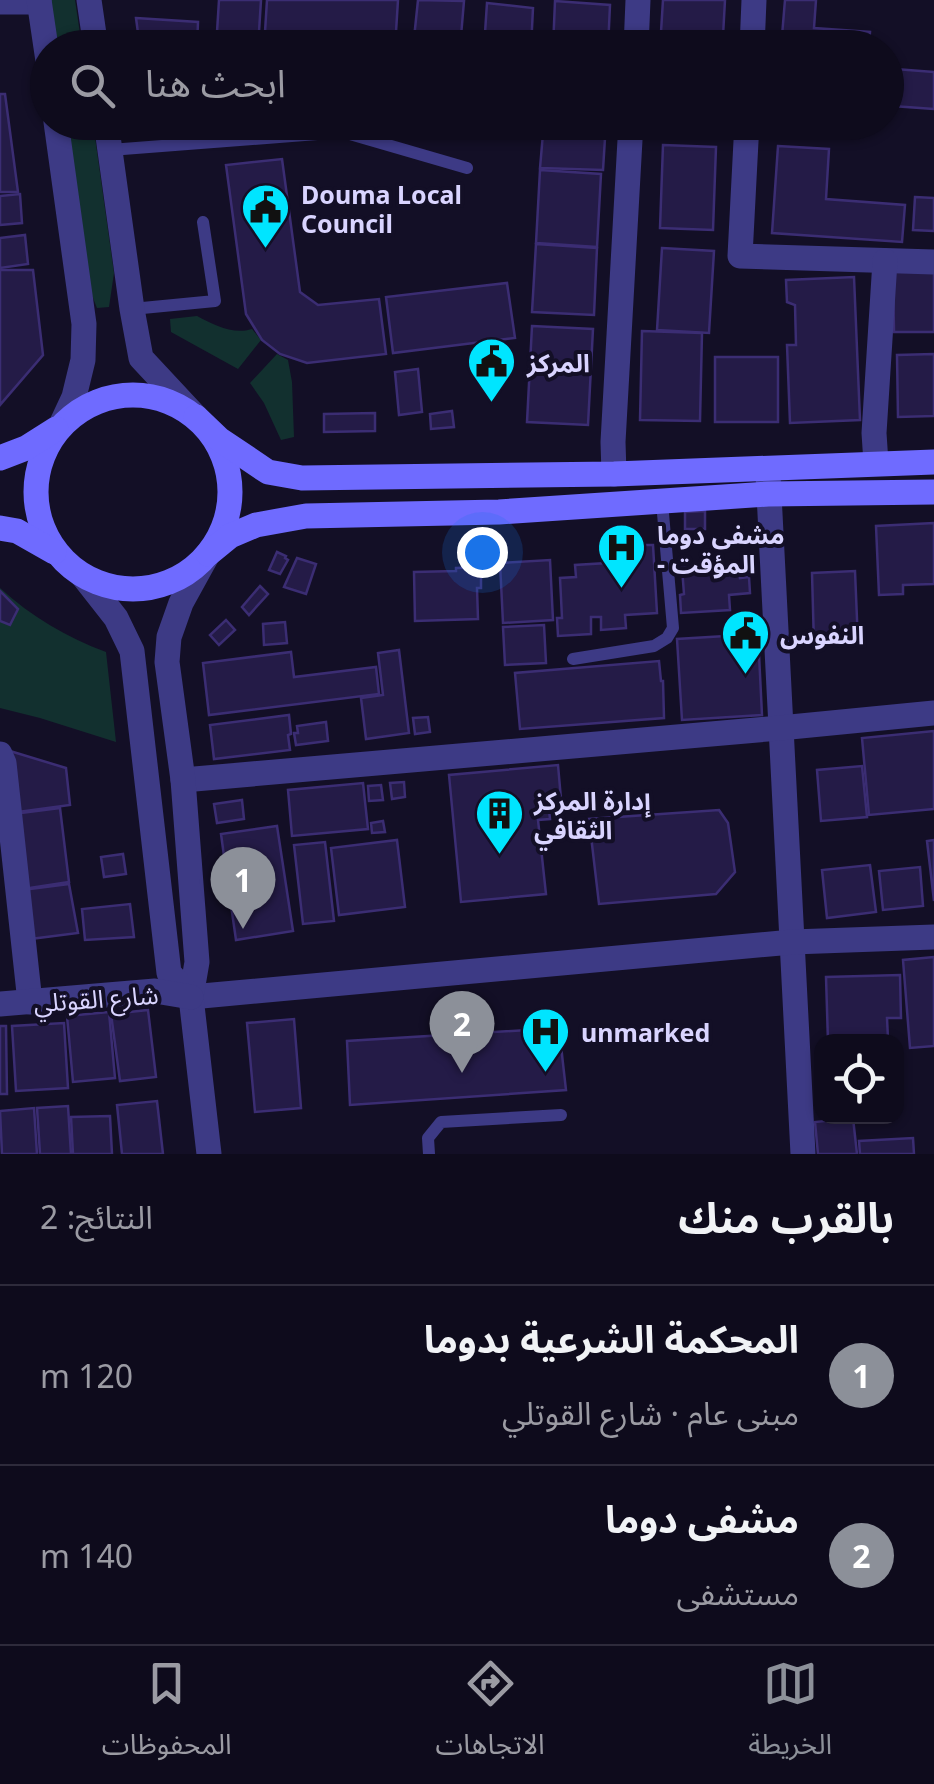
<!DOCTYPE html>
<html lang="ar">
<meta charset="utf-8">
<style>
body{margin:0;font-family:"Noto Sans","Noto Sans Arabic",sans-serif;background:#171425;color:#f1f3f6;direction:rtl}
.controls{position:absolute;right:30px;bottom:30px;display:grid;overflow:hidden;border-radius:20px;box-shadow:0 2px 8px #0004}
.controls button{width:90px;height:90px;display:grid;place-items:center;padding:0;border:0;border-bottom:2px solid #2e2b3b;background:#0e0b1c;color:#f1f3f6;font:50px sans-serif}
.you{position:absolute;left:482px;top:552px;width:35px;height:35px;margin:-25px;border:8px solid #fff;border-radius:50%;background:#1a73e8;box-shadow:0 0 0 15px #1a73e833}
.badge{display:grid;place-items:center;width:65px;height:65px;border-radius:50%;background:#8c9099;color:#fff;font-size:32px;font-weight:700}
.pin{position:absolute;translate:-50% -82px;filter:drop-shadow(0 2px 5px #0008)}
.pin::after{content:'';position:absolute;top:52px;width:35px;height:30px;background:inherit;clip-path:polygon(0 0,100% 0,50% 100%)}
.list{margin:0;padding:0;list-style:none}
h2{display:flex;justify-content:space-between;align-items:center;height:130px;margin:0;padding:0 40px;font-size:42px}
h2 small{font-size:32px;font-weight:400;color:#9b9ba3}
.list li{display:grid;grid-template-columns:65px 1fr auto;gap:30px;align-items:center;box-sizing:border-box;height:180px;padding:0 40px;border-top:2px solid #2e2b3b}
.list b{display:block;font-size:38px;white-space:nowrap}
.list p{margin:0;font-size:32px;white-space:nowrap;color:#9b9ba3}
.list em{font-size:32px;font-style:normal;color:#9b9ba3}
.icon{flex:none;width:55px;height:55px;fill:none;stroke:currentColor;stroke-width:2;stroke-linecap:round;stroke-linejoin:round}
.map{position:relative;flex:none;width:934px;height:1154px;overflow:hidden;direction:ltr}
.search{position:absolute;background:#0e0b1c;box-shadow:0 2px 8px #0004;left:30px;right:30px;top:30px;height:110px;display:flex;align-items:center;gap:25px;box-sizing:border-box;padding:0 35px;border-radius:55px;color:#9b9ba3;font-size:38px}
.sheet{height:490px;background:#0e0b1c}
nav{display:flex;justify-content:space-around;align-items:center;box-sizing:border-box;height:140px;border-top:2px solid #2e2b3b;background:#0e0b1c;font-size:28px;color:#9b9ba3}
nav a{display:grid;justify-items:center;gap:5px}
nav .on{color:#8c9099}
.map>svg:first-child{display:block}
</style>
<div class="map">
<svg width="934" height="1154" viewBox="0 0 934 1154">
<rect width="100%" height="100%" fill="#130f26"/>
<g fill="#12302f">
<polygon points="49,0 75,0 82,47 56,47"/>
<polygon points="67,123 93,123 114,273 109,307 97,308 89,288"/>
<path d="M 197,316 C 214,325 233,335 252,329 L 261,340 L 238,369 L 171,332 L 170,319 Z"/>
<polygon points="277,354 288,360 292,382 294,437 281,440 264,403 250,383"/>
<path d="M 0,588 C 32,617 66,637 106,652 L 116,742 L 40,718 L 0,708 Z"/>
</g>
<g fill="#241b47" stroke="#3b2d73" stroke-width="2.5">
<polygon points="219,0 261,0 258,48 216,48"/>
<polygon points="267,0 398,0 395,48 264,48"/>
<polygon points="418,0 464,1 460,48 413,48"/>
<polygon points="663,0 725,0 723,36 661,32"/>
<polygon points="785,0 816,0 814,28 870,32 869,48 781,48"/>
<polygon points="555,1 610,5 608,48 553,48"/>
<polygon points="487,3 533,8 531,48 484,48"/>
<polygon points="136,18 198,22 197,48 140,48"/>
<polygon points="895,69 934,72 934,109 893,106"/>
<polygon points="0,94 5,94 18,192 0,192"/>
<polygon points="544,122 606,122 603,170 540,168"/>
<polygon points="660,122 730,122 729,138 659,134"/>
<polygon points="663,145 716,147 713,230 660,228"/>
<polygon points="778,146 829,149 826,199 905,205 902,242 772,233"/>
<polygon points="282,159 300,292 318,305 379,299 386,354 307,363 280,354 262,340 246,314 226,165"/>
<polygon points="540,170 601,174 597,247 536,243"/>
<polygon points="20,194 22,223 0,225 0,196"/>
<polygon points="915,197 934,198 934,231 913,230"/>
<polygon points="25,235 28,264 0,268 0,238"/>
<polygon points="536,244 597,248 594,315 532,312"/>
<polygon points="662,248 714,251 709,333 657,330"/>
<polygon points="0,270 33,270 43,355 0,405"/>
<polygon points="893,271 934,271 934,332 894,332"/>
<polygon points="854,277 860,420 790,423 787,345 796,345 795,305 787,302 786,280"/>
<polygon points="507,283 515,338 393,353 386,297"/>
<polygon points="532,326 593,329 588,425 527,422"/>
<polygon points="642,331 702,333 700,421 640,420"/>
<polygon points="934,354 934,416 898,417 897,355"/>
<rect x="715" y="357" width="63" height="65"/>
<polygon points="418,369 422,412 399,415 395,372"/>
<polygon points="452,411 454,427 431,429 430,414"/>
<polygon points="375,413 375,431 324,432 324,414"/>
<polygon points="705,511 705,529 685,529 685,512"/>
<polygon points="934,523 934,584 903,585 903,594 879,595 876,526"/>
<polygon points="639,545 653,545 657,613 625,615 626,628 601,630 601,617 591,617 591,634 558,636 557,618 562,618 560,578 576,577 575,565 640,561"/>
<polygon points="277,552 286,556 285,558 288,560 280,574 269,570"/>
<polygon points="297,558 316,564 306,594 284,587"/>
<polygon points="550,560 553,620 503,623 500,563"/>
<polygon points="739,564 740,578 749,577 750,593 729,595 730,610 681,613 680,595 684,594 682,568"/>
<polygon points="481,567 481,588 477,588 478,619 415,621 414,572 456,571 456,568"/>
<polygon points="855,571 858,643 814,645 812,573"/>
<polygon points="260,586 268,594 249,615 242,607"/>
<polygon points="0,591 18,609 10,625 0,621"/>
<polygon points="226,620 235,630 219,645 210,635"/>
<polygon points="285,622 287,643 264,645 263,624"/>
<polygon points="544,625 546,663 505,665 503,627"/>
<polygon points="758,634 762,715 682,720 677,639"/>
<polygon points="399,650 409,733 366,739 361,698 383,695 378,653"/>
<polygon points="291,652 294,677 376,667 379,694 209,715 203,663"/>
<polygon points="659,661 661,681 663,681 664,718 520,729 515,673"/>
<polygon points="289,715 291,734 288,735 290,750 214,759 210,725"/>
<polygon points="428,717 430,732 415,734 413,718"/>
<polygon points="326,722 328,741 296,745 294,733 298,733 297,726"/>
<polygon points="934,731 934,809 869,815 862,738"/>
<polygon points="10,751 66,768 70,805 18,812"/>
<polygon points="558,765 561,799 548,800 550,819 538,820 546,894 461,902 449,775"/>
<polygon points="862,766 867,817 821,821 817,770"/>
<polygon points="404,782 405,797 392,799 390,783"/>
<polygon points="363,783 368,829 292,836 288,790"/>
<polygon points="381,785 383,800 369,801 368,786"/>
<polygon points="242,800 244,819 217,823 214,804"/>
<polygon points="60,808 69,882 23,889 13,814"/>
<polygon points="719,810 728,823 735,872 716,894 599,904 589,819"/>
<polygon points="383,821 385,832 372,833 371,823"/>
<polygon points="277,826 293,931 236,940 229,891 234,890 232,877 227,878 221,834"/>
<polygon points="397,840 405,907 339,915 331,848"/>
<polygon points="934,840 934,901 927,841"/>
<polygon points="325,842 334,921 303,924 294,845"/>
<polygon points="123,854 126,874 104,877 101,857"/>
<polygon points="870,865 876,912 827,918 822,870"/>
<polygon points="920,867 923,906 883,910 879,871"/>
<polygon points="69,884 78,933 30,939 22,890"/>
<polygon points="130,904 134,937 85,940 82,909"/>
<polygon points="934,957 934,1046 910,1048 903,960"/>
<polygon points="900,975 901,1018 887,1018 888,1039 828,1042 826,977"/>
<polygon points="148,1010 156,1077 120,1081 111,1014"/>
<polygon points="109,1012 115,1078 73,1082 67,1016"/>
<polygon points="294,1019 301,1108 255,1112 247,1023"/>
<polygon points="64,1023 68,1088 16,1091 12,1026"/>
<polygon points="0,1026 6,1026 7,1094 0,1094"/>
<polygon points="559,1028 566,1090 350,1105 347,1041"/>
<polygon points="157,1101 163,1154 122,1154 117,1105"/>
<polygon points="68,1106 71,1154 40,1154 37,1108"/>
<polygon points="34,1108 37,1154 2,1154 0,1111"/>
<polygon points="110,1116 112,1154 73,1154 71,1117"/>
<polygon points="853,1118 857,1154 818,1154 815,1122"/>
<polygon points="913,1138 914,1154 860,1154 859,1141"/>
</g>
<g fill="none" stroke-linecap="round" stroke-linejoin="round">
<g stroke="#3d3a85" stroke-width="12">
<polyline points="110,150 343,132 467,168"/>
<polyline points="132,309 215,301 203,222"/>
<polyline points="573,659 654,646 667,638 673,628 662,502"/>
<polyline points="429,1154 428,1138 441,1122 561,1115"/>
</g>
<g stroke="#3d3a85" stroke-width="25">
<polyline points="0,2 39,2"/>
<polyline points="636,48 638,0"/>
<polyline points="752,48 754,0"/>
<polyline points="747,122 740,256 934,262"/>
<polyline points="876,463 874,433 885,261"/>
<polyline points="614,474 613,442 631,122"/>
<polyline points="768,475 803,1154"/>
<polyline points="0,754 4,763 30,1002"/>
<polyline points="183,780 780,728 934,713"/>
<polyline points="191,997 792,942 934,937"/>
</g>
<g stroke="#3d3a85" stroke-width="25">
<polyline points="39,0 48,61"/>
<polyline points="89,0 96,48"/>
<polyline points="56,122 84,324 83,360 74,397 60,427"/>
<polyline points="106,122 132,309 141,358 196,417"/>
<polyline points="208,554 181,603 169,637 167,662 183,780 197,962 191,997 209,1154"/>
<polyline points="83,576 116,618 132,651 169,973 191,997"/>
<polyline points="0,1004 155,991 191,997"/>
</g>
<g stroke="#6f6bff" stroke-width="25">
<circle cx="133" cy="492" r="97"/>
<polyline points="196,417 219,439 268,472 302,478 614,474 934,462"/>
<polyline points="0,458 26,448 56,429"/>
<polyline points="0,528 17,531 54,552"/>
<polyline points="208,554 230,536 256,525 306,516 499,512 768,494 934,492"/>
</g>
</g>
<defs>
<symbol id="civic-pin" viewBox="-11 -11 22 30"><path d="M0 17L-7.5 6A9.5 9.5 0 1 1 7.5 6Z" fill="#00e5ff" stroke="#130f26"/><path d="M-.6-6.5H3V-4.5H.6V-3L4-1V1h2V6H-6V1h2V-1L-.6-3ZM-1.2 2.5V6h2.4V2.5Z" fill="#111"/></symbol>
<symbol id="hospital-pin" viewBox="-11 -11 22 30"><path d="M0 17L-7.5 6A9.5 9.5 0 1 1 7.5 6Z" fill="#00e5ff" stroke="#130f26"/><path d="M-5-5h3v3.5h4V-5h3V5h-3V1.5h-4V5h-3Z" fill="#111"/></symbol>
<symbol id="building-pin" viewBox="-11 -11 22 30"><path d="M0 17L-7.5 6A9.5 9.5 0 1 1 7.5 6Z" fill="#00e5ff" stroke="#130f26"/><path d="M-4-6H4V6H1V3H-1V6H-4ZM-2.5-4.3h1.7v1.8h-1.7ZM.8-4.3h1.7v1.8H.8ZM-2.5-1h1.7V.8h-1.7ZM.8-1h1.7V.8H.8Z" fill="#111"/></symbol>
</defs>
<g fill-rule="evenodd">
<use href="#civic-pin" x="238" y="180" width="55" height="75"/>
<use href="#civic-pin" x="464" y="334" width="55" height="75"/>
<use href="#hospital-pin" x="594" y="520" width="55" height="75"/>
<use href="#civic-pin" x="718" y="606" width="55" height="75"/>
<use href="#building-pin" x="472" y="786" width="55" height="75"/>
<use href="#hospital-pin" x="518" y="1004" width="55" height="75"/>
</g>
<g text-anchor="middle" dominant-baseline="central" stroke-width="8" stroke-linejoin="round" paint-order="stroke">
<g font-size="25" font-weight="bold" fill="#d9d4ff" stroke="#130f26" text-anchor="start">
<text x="301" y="194">Douma Local<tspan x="301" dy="29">Council</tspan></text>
<text x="527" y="362">المركز</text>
<text x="657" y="534">مشفى دوما<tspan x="657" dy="29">- المؤقت</tspan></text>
<text x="780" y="634">النفوس</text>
<text x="534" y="800">إدارة المركز<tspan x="534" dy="29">الثقافي</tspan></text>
<text x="581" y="1032">unmarked</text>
</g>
<g font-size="25" fill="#d9d4ff" stroke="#130f26">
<text transform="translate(96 998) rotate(-4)">شارع القوتلي</text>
</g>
</g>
</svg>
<div class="controls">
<button><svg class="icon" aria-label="locate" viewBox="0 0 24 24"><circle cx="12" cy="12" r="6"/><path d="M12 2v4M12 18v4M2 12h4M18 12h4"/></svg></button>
</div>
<div class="you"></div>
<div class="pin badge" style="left:243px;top:929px">1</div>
<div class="pin badge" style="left:462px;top:1073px">2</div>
<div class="search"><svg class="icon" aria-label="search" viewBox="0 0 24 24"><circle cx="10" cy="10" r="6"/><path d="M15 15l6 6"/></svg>ابحث هنا</div>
</div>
<section class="sheet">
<h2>بالقرب منك<small>النتائج: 2</small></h2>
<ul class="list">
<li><span class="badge">1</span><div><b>المحكمة الشرعية بدوما</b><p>مبنى عام · شارع القوتلي</p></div><em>120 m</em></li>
<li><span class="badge">2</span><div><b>مشفى دوما</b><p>مستشفى</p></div><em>140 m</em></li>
</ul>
</section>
<nav>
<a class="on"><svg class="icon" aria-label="map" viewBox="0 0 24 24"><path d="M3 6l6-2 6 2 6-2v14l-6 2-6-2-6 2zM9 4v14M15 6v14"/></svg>الخريطة</a>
<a><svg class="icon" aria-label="directions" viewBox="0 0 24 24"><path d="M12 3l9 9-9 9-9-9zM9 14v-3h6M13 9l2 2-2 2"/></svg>الاتجاهات</a>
<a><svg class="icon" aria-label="saved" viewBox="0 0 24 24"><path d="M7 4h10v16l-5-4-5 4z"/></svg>المحفوظات</a>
</nav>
